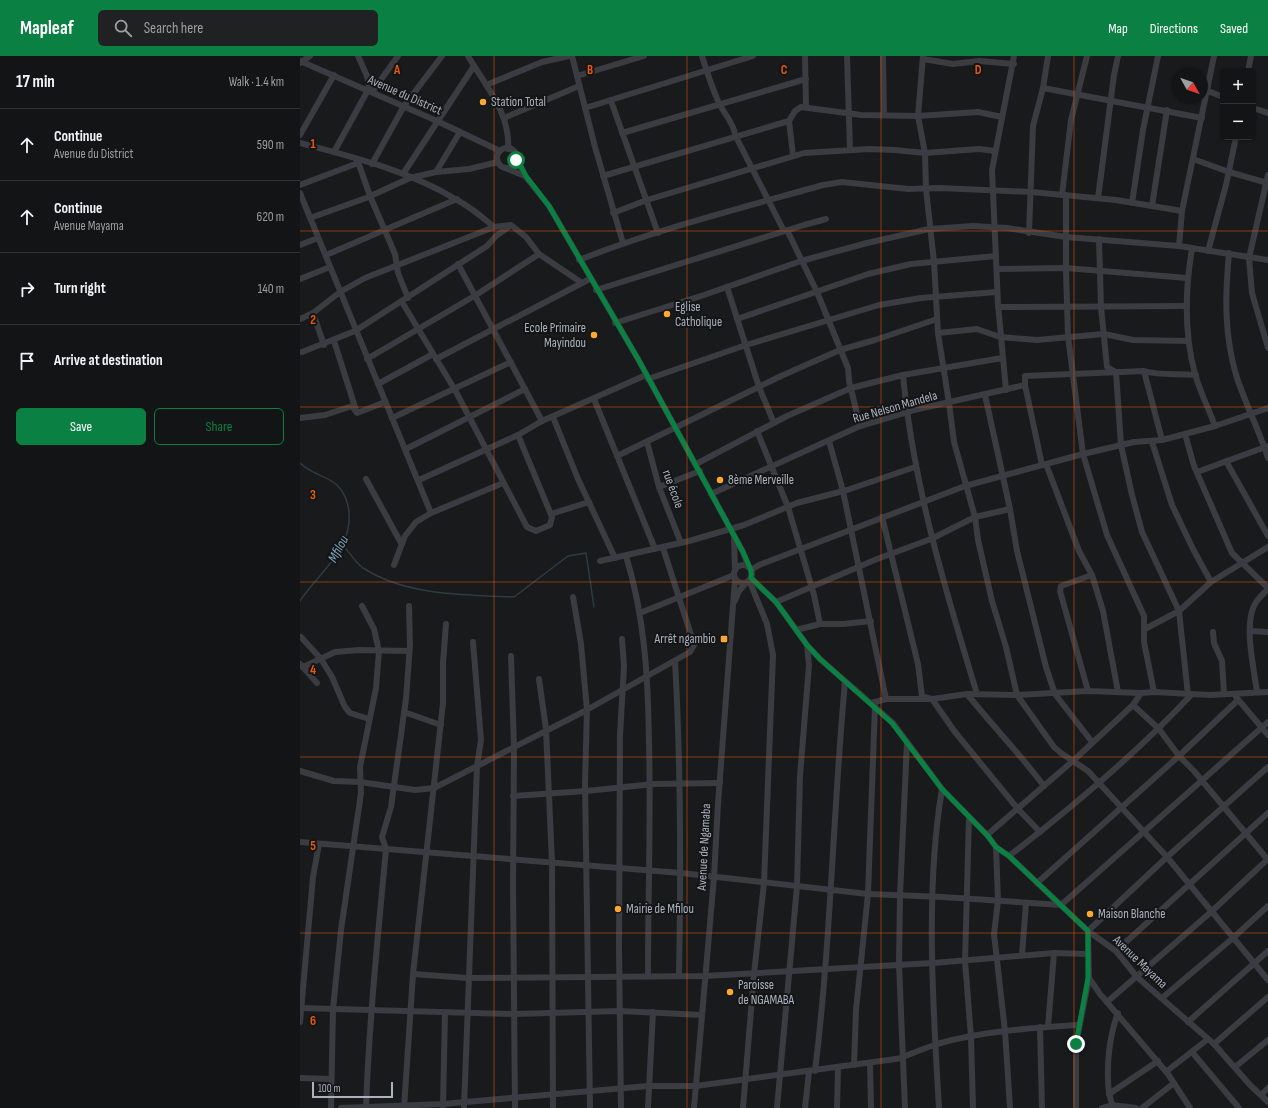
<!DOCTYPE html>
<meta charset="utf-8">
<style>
body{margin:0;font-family:"Sofia Sans Condensed",sans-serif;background:#202122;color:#f1f3f6}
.controls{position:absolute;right:12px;top:12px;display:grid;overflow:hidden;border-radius:6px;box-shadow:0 1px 3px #0004}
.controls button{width:36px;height:36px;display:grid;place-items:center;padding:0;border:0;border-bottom:1px solid #323334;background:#131415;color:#f1f3f6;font:20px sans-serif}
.compass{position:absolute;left:872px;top:12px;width:36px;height:36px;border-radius:50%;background:#131415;box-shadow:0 1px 3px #0004;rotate:130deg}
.scale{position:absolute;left:12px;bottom:10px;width:81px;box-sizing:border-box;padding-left:4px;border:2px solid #abb2bd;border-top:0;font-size:11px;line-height:14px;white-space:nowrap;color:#abb2bd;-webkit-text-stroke:3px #141517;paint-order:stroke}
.stop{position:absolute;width:12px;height:12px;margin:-9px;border:3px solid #0b8043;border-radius:50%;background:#fff}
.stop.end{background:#0b8043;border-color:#fff;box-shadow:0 1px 4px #0008}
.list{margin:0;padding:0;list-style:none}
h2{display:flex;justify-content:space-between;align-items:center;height:52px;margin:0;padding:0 16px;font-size:17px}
h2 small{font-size:13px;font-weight:400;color:#9d9ea0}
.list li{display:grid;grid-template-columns:26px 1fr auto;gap:12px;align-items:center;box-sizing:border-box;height:72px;padding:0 16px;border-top:1px solid #323334}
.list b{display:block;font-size:15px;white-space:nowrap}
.list p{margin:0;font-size:13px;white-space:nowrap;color:#9d9ea0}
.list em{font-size:13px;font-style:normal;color:#9d9ea0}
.actions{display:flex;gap:8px;padding:12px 16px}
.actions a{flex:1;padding:9px 0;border:1px solid #0b8043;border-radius:6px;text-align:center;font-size:14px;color:#0b8043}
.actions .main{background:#0b8043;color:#fff}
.icon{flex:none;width:22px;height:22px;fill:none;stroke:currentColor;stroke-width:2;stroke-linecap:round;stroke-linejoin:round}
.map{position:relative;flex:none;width:968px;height:1052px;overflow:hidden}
header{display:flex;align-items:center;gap:24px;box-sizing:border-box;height:56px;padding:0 20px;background:#0b8043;color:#fff}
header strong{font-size:19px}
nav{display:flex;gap:22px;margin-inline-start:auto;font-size:14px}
.search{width:280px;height:36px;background:#202122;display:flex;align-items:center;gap:10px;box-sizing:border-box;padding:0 14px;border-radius:6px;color:#9d9ea0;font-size:15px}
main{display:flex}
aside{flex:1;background:#131415}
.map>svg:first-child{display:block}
</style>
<header>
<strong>Mapleaf</strong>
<div class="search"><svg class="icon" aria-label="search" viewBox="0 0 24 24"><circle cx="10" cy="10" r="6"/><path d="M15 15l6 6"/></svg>Search here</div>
<nav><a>Map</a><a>Directions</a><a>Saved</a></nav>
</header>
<main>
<aside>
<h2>17 min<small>Walk · 1.4 km</small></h2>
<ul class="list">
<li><svg class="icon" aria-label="ahead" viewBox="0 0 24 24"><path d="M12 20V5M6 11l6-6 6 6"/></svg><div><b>Continue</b><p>Avenue du District</p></div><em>590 m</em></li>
<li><svg class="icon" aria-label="ahead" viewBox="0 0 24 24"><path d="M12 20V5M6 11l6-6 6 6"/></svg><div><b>Continue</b><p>Avenue Mayama</p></div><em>620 m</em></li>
<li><svg class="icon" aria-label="right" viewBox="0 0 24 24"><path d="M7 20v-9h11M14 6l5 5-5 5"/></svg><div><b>Turn right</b></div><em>140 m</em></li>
<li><svg class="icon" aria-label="arrive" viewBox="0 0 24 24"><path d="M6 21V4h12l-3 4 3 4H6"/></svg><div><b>Arrive at destination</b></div></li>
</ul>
<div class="actions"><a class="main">Save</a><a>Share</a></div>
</aside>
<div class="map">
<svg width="968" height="1052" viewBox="0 0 968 1052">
<rect width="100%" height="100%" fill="#191a1c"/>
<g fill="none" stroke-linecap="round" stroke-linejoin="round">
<g stroke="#2e3b42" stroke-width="1.5">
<path d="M 0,407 C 11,418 27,420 37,429 C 45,437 48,446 49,456 C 52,495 19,516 0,545"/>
<path d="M 43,489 C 49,496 56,507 63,512 C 107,540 164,539 214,541 L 268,500 L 286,497 L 294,551"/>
</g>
<g stroke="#3a3c42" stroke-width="6">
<polyline points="58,0 67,20 70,35"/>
<path d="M 168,0 C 185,29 211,58 208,93"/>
<polyline points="272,0 295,91 323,187"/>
<path d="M 402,0 C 407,16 412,32 419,47 C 423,56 435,69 435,79 L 484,175"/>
<polyline points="505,0 506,51"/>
<polyline points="547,0 550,94"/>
<polyline points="583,0 584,59"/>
<polyline points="623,0 618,60 625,97 626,133 634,206 638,277 649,347 654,386 675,461 678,484 692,545 706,591 717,639 754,691 761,697 788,715 867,801 968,924"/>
<polyline points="623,3 653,8 679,5 714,8"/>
<polyline points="0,5 137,65 200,95"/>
<polyline points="0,7 10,0"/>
<polyline points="948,15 951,0"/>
<polyline points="277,20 344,0"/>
<polyline points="186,29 242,6 269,0"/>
<polyline points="743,32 902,62"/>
<polyline points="908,35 923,41"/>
<polyline points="72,36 98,0"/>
<polyline points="311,45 358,177"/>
<polyline points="285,52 453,0"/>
<polyline points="953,52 968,57"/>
<polyline points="204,62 279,30"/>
<polyline points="489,65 493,99"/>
<polyline points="322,77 506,23"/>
<polyline points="0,79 34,19"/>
<path d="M 0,87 C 53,101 110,115 157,144 C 171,151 182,161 194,171 L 211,169 L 226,181 L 239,198 L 282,227 L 290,223"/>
<circle cx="207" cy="102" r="10"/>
<polyline points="34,96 68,34"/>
<polyline points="216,101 225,120 249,150 338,303 443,496 449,512"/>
<polyline points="57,103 70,140 95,198 98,217 108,242"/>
<polyline points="893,103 929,116 968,127"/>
<polyline points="72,108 104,50 142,0"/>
<polyline points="205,112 225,120"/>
<polyline points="136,116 160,76"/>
<polyline points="103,118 174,10"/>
<polyline points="968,119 949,202 952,237 968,292"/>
<polyline points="303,120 489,65 495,55 501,51 561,59 618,60 678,56 702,61"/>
<polyline points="0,129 58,107"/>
<polyline points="0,137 131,457"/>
<polyline points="762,139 771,64 787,0"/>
<polyline points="766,139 766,215 768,280 783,398 807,479 844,560 844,586 854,636"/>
<polyline points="798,142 814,19 818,0"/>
<polyline points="832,147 843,74 858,0"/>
<polyline points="852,150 867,54"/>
<polyline points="313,157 347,144 504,97 569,93 595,94 625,97 679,93 695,95"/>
<polyline points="10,162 66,142 110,122 136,116 169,113 198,106"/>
<polyline points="487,174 517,236 548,312 549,325 560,370"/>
<polyline points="729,177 733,70 743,32 748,0"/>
<polyline points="799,183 801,251 807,311 816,316 821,389 832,439 842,476 879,555 888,639"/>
<polyline points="0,189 18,182"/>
<polyline points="879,190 882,155 914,0"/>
<path d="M 892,193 C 885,234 884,277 895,318 C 900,336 909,353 915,370"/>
<polyline points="908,195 926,129 936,81"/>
<path d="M 929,197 C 925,240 924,280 937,322 C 946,349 959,374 968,402"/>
<polyline points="26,199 157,143"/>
<path d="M 279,204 C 358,173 441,152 523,129 L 542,126 L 608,133 L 640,132 L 732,136 L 816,144 L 882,155"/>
<polyline points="158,208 242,365"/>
<polyline points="697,213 766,212 887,222"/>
<polyline points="0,223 30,211"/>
<polyline points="427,231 459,331 474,367"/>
<polyline points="296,234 504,169 526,163"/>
<polyline points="102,246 155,334 227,471 236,475 250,469 252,461 218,379"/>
<polyline points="698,251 887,250"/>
<polyline points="13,257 24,289"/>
<polyline points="0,263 13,257 40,236 65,222 194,171"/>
<polyline points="437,263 568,218 611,208 696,200"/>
<polyline points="315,267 404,239 501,205 567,187 629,173 673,170 707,172 766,181 879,190 968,204"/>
<polyline points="638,277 677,273 700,281 737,284 804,278 833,284 888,285"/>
<polyline points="34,285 56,354"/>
<polyline points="2,296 55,275 187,190 196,180 210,170"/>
<polyline points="67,303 176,239 239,198"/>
<polyline points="136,303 282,227"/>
<polyline points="844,315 862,384"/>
<path d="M 603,319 C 613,428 645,533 677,638"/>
<polyline points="348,323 446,289 579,249 621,242 697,236"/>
<polyline points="78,328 133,298"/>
<polyline points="706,334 698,248 692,114 714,0"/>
<polyline points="685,339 710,453 717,495 746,611 755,638 792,686"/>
<polyline points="294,343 355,493"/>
<polyline points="253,361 278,423 315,502"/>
<polyline points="0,362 25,359 52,350 57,357 85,346"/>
<polyline points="92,362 211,306"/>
<polyline points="457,375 488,451 514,539 520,568"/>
<polyline points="885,378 894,410 932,497 968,532"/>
<polyline points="529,385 543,435 586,643"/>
<polyline points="347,386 359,431 381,487"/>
<polyline points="852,386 872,449 893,493 911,526"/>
<polyline points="106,393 225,333"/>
<polyline points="317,400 481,320 540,294 575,284 637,263"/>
<polyline points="926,405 968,480"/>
<polyline points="396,408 487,360 551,332 603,319 702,302"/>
<polyline points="746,408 779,495 792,519 803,555 818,636"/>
<path d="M 742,409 L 725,329 L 725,320 L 844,315 C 860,320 879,317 896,319"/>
<polyline points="897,416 968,390"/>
<polyline points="66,423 101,487"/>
<polyline points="119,424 218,379 242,365 346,319"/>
<polyline points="359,431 400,415"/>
<polyline points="411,438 560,370 614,354 725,329"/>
<polyline points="251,458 289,446"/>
<polyline points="582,461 618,608 622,640 632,643 655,676 718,753 740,776"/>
<polyline points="434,483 435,514"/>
<path d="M 326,500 C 345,561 348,623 349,686 C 351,764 348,842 348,919"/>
<polyline points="300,505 389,485 444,469 497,447 547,434 615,411"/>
<polyline points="94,509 105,480 116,466 131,457 203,427"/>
<circle cx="443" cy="518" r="9"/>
<polyline points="451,514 459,509 665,430 783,398 834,386 862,384 915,370 968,352"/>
<polyline points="451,522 476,546 507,589 520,603 593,667 642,733 687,779 696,791 709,800 788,875 816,895 837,921 914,988 950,1029 968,1046"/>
<polyline points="273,541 281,588 287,654 285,728 290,1052"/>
<polyline points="435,545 439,535 447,526"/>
<polyline points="476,546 577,503 631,483 675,461 710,453"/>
<polyline points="340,557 434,519"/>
<polyline points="845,573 879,555 911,526 968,491"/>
<polyline points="496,574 520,568 543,568 571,565"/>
<polyline points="950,575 968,576"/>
<polyline points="913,576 914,587 922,605 924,638"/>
<polyline points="1,581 21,603 32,621 45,651 50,657 69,663"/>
<polyline points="211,600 214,691 213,829 215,1052"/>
<path d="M 375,605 C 381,710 381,814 379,919"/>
<polyline points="0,608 17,627"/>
<polyline points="3,611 35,596 59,594 109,595"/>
<polyline points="239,623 246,673 252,806 253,1052"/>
<polyline points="788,635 760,535 761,530 792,519"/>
<path d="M 957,636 C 954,613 944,570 954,550 C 957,543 963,538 968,533"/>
<path d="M 667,638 C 692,669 720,698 744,730"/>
<polyline points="936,641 968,679"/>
<polyline points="571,647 586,643 632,643 667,638 717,639 788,635 841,637 854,636 910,639 968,636"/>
<polyline points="833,649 859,673 879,700 894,715 968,804"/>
<polyline points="104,656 141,669"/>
<polyline points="0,715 34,725 60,726 115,734 134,732 283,656 390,596 394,589 393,585 363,492"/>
<polyline points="213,740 286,735 354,728 420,727"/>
<polyline points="669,761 665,905 671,981 673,1052"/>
<polyline points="687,779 774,704 833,649 841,637"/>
<polyline points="0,786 381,817 568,838 643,841 761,849 968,666"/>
<polyline points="696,791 698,845 694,878 705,975 710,1052"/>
<path d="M 709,800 C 774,750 835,699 891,639"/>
<polyline points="737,827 879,700 938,644"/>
<polyline points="816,895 968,757"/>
<polyline points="722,899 726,847"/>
<polyline points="113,918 168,922 405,920 633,907 754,897 787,898"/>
<polyline points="862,942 933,882 968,850"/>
<polyline points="807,946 911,856 968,803"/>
<polyline points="0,952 214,958 320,955 402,959"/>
<polyline points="0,966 13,821 19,788"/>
<polyline points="888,966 968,895"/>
<polyline points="740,971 742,1052"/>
<polyline points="748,971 754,897"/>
<polyline points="914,988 968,941"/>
<polyline points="892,996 939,1052"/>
<path d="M 602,1001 C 614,997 625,992 637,988 C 683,975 732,972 779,969"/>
<polyline points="570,1007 571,1052"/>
<polyline points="554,1009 556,954 568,838 575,650"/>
<polyline points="935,1011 968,984"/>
<path d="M 515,1015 C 531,886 533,755 545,626"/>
<polyline points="867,1015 908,983"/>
<polyline points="0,1022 31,1023"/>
<polyline points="809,1038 858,1005"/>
<polyline points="961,1039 968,1032"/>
<polyline points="143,1050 145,957"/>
<polyline points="31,1052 33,953 41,874 61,737 60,711 76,632 79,595 74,573 62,550"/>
<polyline points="41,1052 143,1048 348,1030 396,1030 603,1002"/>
<path d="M 66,1052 C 69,966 78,879 86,793 L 82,781 L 91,751 L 106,643 L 110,589 L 109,550"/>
<polyline points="104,1052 113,918 143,647 143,607 146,568"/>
<polyline points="164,1052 177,710 181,684 173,586"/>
<polyline points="321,1052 319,893 320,679 324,610 322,583"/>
<polyline points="348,1052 353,956"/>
<polyline points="394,1052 414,821 418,748 435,523"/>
<polyline points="443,1052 454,918 464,827 473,599 467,568 449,524"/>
<polyline points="477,1052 497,830 500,720 509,609 507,589"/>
<polyline points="505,1052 509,1016"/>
<polyline points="537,1052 538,1012"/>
<polyline points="605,1052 599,908 600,839 607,686"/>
<path d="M 639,1052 C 633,950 625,834 642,733"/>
<polyline points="776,1052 776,988 789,922"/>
<polyline points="802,1052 812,1049 836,1052"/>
<path d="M 813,1052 C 812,1047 810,1042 809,1037 C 806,1012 809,980 818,957"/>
<polyline points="842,1052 874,1027"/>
<polyline points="890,1052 868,1018 800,938 789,922 788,875 867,801 968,711"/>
</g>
</g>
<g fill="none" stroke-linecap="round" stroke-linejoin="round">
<polyline stroke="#0b8043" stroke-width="5" points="216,104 216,101 226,120 249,150 338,303 443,496 451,514 451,522 476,546 507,589 520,603 592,667 642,733 688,780 696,791 709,800 788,875 788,922 776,988"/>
</g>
<path fill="none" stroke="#e8590c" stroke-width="1" stroke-opacity="0.55" d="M 194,0 L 194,1052M 387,0 L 387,1052M 581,0 L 581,1052M 774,0 L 774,1052M 0,175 L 968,175M 0,351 L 968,351M 0,526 L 968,526M 0,701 L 968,701M 0,877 L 968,877"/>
<g fill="#ffa82f" stroke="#141517" stroke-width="1.5">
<circle cx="183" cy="46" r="4"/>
<circle cx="367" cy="258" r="4"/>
<circle cx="294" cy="279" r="4"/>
<circle cx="420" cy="424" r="4"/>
<rect x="420" y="579" width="8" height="8" rx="2"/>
<circle cx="318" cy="853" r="4"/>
<circle cx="790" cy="858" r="4"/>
<circle cx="430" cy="936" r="4"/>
</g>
<g text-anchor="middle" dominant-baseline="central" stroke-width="4" stroke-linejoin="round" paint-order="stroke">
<g font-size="13" fill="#abb2bd" stroke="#141517">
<text transform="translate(105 39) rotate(24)">Avenue du District</text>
<text transform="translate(595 351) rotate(-16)">Rue Nelson Mandela</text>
<text transform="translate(373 433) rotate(70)">rue école</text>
<text transform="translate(404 791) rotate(-87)">Avenue de Ngamaba</text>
<text transform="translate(840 906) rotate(44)">Avenue Mayama</text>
</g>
<g font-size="13" fill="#abb2bd" stroke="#141517" text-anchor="start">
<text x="191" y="46">Station Total</text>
<text x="375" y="251">Eglise<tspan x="375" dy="15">Catholique</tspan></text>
<text x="286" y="272" text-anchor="end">Ecole Primaire<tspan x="286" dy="15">Mayindou</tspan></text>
<text x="428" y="424">8ème Merveille</text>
<text x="416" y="583" text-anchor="end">Arrêt ngambio</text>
<text x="326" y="853">Mairie de Mfilou</text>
<text x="798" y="858">Maison Blanche</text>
<text x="438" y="929">Paroisse<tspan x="438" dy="15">de NGAMABA</tspan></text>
</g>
<g font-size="14" font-style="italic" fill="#7fa4bb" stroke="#141517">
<text transform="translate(38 493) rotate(-62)">Mfilou</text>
</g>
</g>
<g font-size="13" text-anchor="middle" font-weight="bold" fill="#e8590c" stroke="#141517" stroke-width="4" stroke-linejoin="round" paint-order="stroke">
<text x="97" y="18">A</text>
<text x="290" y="18">B</text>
<text x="484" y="18">C</text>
<text x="678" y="18">D</text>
<text x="13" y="92">1</text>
<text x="13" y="268">2</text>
<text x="13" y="443">3</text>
<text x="13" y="618">4</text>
<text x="13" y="794">5</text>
<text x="13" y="969">6</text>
</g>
</svg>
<div class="controls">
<button>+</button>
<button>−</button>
</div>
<svg class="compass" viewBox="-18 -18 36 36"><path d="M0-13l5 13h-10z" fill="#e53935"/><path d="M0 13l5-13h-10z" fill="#9d9ea0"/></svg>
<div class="scale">100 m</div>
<div class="stop" style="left:216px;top:104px"></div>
<div class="stop end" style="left:776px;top:988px"></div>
</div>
</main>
